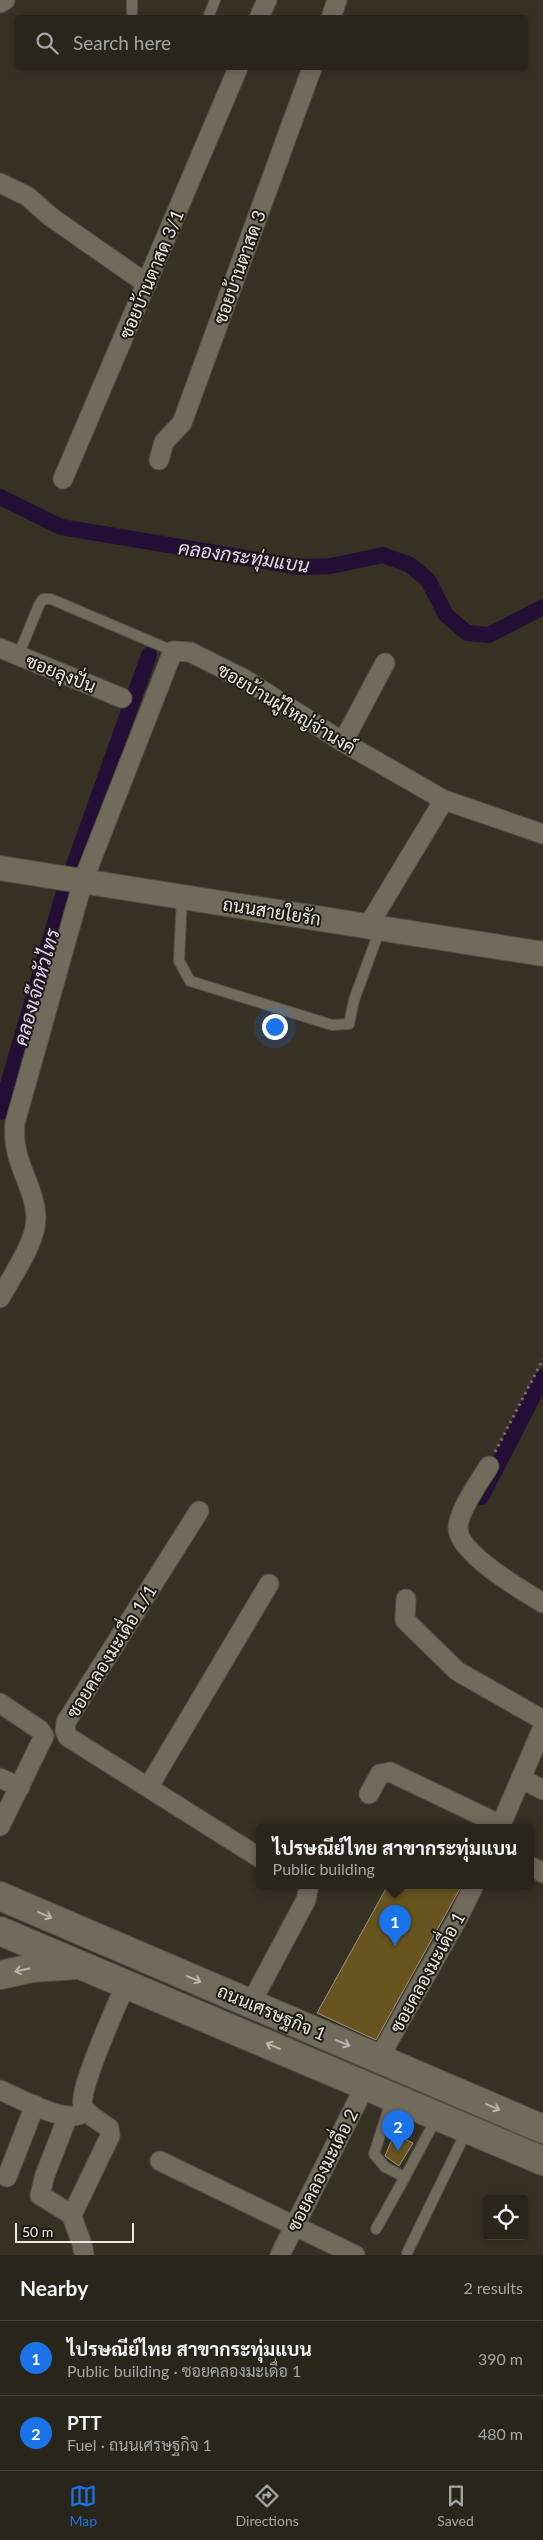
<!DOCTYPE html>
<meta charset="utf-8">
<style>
body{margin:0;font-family:Lato,Sarabun,sans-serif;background:#312d24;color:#f1f3f6}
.controls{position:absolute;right:15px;bottom:15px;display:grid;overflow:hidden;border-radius:5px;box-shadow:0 2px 8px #0003}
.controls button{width:45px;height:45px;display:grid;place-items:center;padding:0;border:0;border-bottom:1px solid #45423a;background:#29251b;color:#f1f3f6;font:25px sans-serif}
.scale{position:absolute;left:15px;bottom:12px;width:119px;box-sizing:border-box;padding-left:5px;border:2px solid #ece8e0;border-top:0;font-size:14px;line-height:18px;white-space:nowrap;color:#ece8e0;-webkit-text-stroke:4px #1c1a14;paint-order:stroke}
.you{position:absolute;left:274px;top:1026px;width:18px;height:18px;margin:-12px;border:4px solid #fff;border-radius:50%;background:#1a73e8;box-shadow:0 0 0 8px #1a73e833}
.badge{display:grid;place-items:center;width:32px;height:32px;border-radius:50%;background:#1a73e8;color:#fff;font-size:16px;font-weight:700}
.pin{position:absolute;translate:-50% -41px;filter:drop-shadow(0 1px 2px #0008)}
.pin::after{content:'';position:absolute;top:26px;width:18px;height:15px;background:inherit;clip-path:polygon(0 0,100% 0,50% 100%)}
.popup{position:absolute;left:256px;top:1824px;width:278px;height:65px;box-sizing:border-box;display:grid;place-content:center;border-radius:5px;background:#29251b;filter:drop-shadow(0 1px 4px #0005);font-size:16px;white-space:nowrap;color:#a5a5a3}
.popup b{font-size:19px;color:#f1f3f6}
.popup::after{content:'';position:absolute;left:50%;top:100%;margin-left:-10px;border:10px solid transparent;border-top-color:#29251b}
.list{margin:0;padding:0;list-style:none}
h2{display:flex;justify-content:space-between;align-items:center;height:65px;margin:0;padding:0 20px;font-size:21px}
h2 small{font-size:16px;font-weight:400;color:#a5a5a3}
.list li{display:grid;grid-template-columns:32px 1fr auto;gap:15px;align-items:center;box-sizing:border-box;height:75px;padding:0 20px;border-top:1px solid #45423a}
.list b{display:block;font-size:19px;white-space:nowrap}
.list p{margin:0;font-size:16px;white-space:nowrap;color:#a5a5a3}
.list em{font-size:16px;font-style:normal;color:#a5a5a3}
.icon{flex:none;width:28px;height:28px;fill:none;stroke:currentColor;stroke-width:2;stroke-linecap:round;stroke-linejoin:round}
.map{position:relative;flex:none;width:543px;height:2255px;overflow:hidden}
.search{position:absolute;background:#29251b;box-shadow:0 2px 8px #0003;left:15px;right:15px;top:15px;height:55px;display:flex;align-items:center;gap:12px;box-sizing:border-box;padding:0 18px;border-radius:5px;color:#a5a5a3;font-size:19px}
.sheet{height:215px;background:#29251b}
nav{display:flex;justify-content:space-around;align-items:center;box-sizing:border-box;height:70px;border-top:1px solid #45423a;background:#29251b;font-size:14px;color:#a5a5a3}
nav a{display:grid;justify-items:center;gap:2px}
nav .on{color:#1a73e8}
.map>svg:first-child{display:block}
</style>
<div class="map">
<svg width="543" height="2255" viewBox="0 0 543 2255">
<rect width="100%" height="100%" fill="#373124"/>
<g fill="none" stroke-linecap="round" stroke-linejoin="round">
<g stroke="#250e36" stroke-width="16">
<polyline points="0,497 61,527 300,567 331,566 383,555 410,565 428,580 446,615 467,633 489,635 543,607"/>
<polyline points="74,865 149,655"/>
<polyline points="0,1112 64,892"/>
<polyline points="481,1497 543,1377"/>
</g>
</g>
<g fill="#68541f" stroke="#9a9484">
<polygon points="388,1885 462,1885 376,2040 317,2013"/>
<polygon points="394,2134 413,2143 399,2166 385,2156"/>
</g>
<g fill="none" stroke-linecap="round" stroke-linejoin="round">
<defs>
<g id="service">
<polyline points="132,0 132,12"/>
<polyline points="208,18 215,0"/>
<polyline points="18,656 39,605 43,599 51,599 173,651"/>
<polyline points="182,896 179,961 190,981 332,1025 349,1024 354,1000 380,929"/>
<polyline points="392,2098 374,2154 385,2167 405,2177 437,2117"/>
<polyline points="376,2229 405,2177"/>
<polyline points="407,2253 467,2130"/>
</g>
<g id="minor">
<polyline points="0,3 5,0"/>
<polyline points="259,18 267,0"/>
<polyline points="331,18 337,0"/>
<polyline points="0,183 27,196 51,217 147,284"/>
<polyline points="159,460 164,442 182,423 312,68"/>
<polyline points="63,479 238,68"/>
<polyline points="0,648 122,698"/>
<polyline points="343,742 385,663"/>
<polyline points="368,926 444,800"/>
<path d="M 0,1298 C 12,1276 37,1241 36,1217 C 34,1182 11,1163 15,1123 L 83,881 L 173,651 L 190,652 L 246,680 L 343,742 L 444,800 L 543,834"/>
<path d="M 489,1466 C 480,1481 458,1511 458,1528 C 458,1553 523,1591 543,1603"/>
<polyline points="199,1511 66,1722 65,1731 68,1737 260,1858"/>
<polyline points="406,1599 405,1620 457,1671 543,1720"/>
<polyline points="0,1703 40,1730 44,1736 0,1826"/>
<polyline points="0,1778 20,1787"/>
<polyline points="521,1778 543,1790"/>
<polyline points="149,1786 269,1584"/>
<polyline points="369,1794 380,1774 390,1772 501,1825"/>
<polyline points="500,1827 543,1727"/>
<polyline points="530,1866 543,1873"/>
<polyline points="251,2003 306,1900 309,1885"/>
<polyline points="379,2058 459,1916 474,1885"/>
<path d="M 0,2090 C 19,2098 59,2121 79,2115"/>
<polyline points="68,2116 45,2175 40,2195 72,2215"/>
<polyline points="160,2161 355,2255"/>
<polyline points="7,2177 35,2105"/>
<path d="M 84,2255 C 83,2241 75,2229 72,2215 L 110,2136 L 109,2128 C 101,2122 86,2114 83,2106 C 77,2093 118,2002 126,1984"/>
<polyline points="280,2255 365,2086"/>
</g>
<polyline id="tertiary" points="0,868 543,954"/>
<g id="secondary">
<polyline points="0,1896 543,2129"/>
<polyline points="0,1931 543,2161"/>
<polyline points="0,1975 32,1968 76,1965"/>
</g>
</defs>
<use href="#service" stroke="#544f44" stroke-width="12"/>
<use href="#minor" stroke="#544f44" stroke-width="21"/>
<use href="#tertiary" stroke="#544f44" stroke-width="26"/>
<use href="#secondary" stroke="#544f44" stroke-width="30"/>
<polyline stroke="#736d62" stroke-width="3" stroke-dasharray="2.5 4" stroke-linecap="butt" points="495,1452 543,1359"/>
<use href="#service" stroke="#716b5c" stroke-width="10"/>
<use href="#minor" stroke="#716b5c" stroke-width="19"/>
<use href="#tertiary" stroke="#716b5c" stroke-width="24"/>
<use href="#secondary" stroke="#716b5c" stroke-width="28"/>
</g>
<defs><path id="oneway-shaft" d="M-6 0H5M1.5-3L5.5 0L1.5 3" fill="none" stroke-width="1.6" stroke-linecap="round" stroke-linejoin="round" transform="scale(1.25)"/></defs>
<g stroke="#bbb6ab">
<use href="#oneway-shaft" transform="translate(45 1915) rotate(23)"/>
<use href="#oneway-shaft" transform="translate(22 1970) rotate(169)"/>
<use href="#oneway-shaft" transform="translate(194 1979) rotate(23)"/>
<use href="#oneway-shaft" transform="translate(343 2043) rotate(23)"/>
<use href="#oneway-shaft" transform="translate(273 2046) rotate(-157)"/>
<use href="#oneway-shaft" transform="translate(493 2107) rotate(23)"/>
</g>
<g text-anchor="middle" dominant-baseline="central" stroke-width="4" stroke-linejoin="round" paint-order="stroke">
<g font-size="18" fill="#ece8e0" stroke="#1c1a14">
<text transform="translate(239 267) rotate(-70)">ซอยบ้านตาสด 3</text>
<text transform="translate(151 274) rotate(-67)">ซอยบ้านตาสด 3/1</text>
<text transform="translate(61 673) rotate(22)">ซอยลุงปั่น</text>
<text transform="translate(287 708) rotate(31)">ซอยบ้านผู้ใหญ่จำนงค์</text>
<text transform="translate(272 911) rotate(9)">ถนนสายใยรัก</text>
<text transform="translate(111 1651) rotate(-58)">ซอยคลองมะเดื่อ 1/1</text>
<text transform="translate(427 1972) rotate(-61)">ซอยคลองมะเดื่อ 1</text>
<text transform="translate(272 2012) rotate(23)">ถนนเศรษฐกิจ 1</text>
<text transform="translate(322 2170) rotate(-63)">ซอยคลองมะเดื่อ 2</text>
</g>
<g font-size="19" font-style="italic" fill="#e8d2fe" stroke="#1c1a14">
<text transform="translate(244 556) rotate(8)">คลองกระทุ่มแบน</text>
<text transform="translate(36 987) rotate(-74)">คลองเจ๊กหัวไทร</text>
</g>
</g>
</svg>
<div class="controls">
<button><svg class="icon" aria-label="locate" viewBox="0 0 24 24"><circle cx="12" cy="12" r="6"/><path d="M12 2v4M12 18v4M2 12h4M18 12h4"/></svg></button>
</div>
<div class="scale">50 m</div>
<div class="you"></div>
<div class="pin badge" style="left:395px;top:1946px">1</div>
<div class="popup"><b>ไปรษณีย์ไทย สาขากระทุ่มแบน</b>Public building</div>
<div class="pin badge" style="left:398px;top:2151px">2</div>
<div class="search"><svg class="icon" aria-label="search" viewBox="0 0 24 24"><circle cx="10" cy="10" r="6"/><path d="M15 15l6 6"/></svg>Search here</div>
</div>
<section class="sheet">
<h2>Nearby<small>2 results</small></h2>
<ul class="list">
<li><span class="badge">1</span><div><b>ไปรษณีย์ไทย สาขากระทุ่มแบน</b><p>Public building · ซอยคลองมะเดื่อ 1</p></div><em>390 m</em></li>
<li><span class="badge">2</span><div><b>PTT</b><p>Fuel · ถนนเศรษฐกิจ 1</p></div><em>480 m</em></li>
</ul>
</section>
<nav>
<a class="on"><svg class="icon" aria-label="map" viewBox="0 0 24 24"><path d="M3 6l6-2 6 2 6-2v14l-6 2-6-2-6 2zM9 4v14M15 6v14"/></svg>Map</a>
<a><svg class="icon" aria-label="directions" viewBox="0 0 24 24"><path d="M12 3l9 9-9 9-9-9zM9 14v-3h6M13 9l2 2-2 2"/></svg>Directions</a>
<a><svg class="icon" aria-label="saved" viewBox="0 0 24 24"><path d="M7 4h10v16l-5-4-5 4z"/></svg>Saved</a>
</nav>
